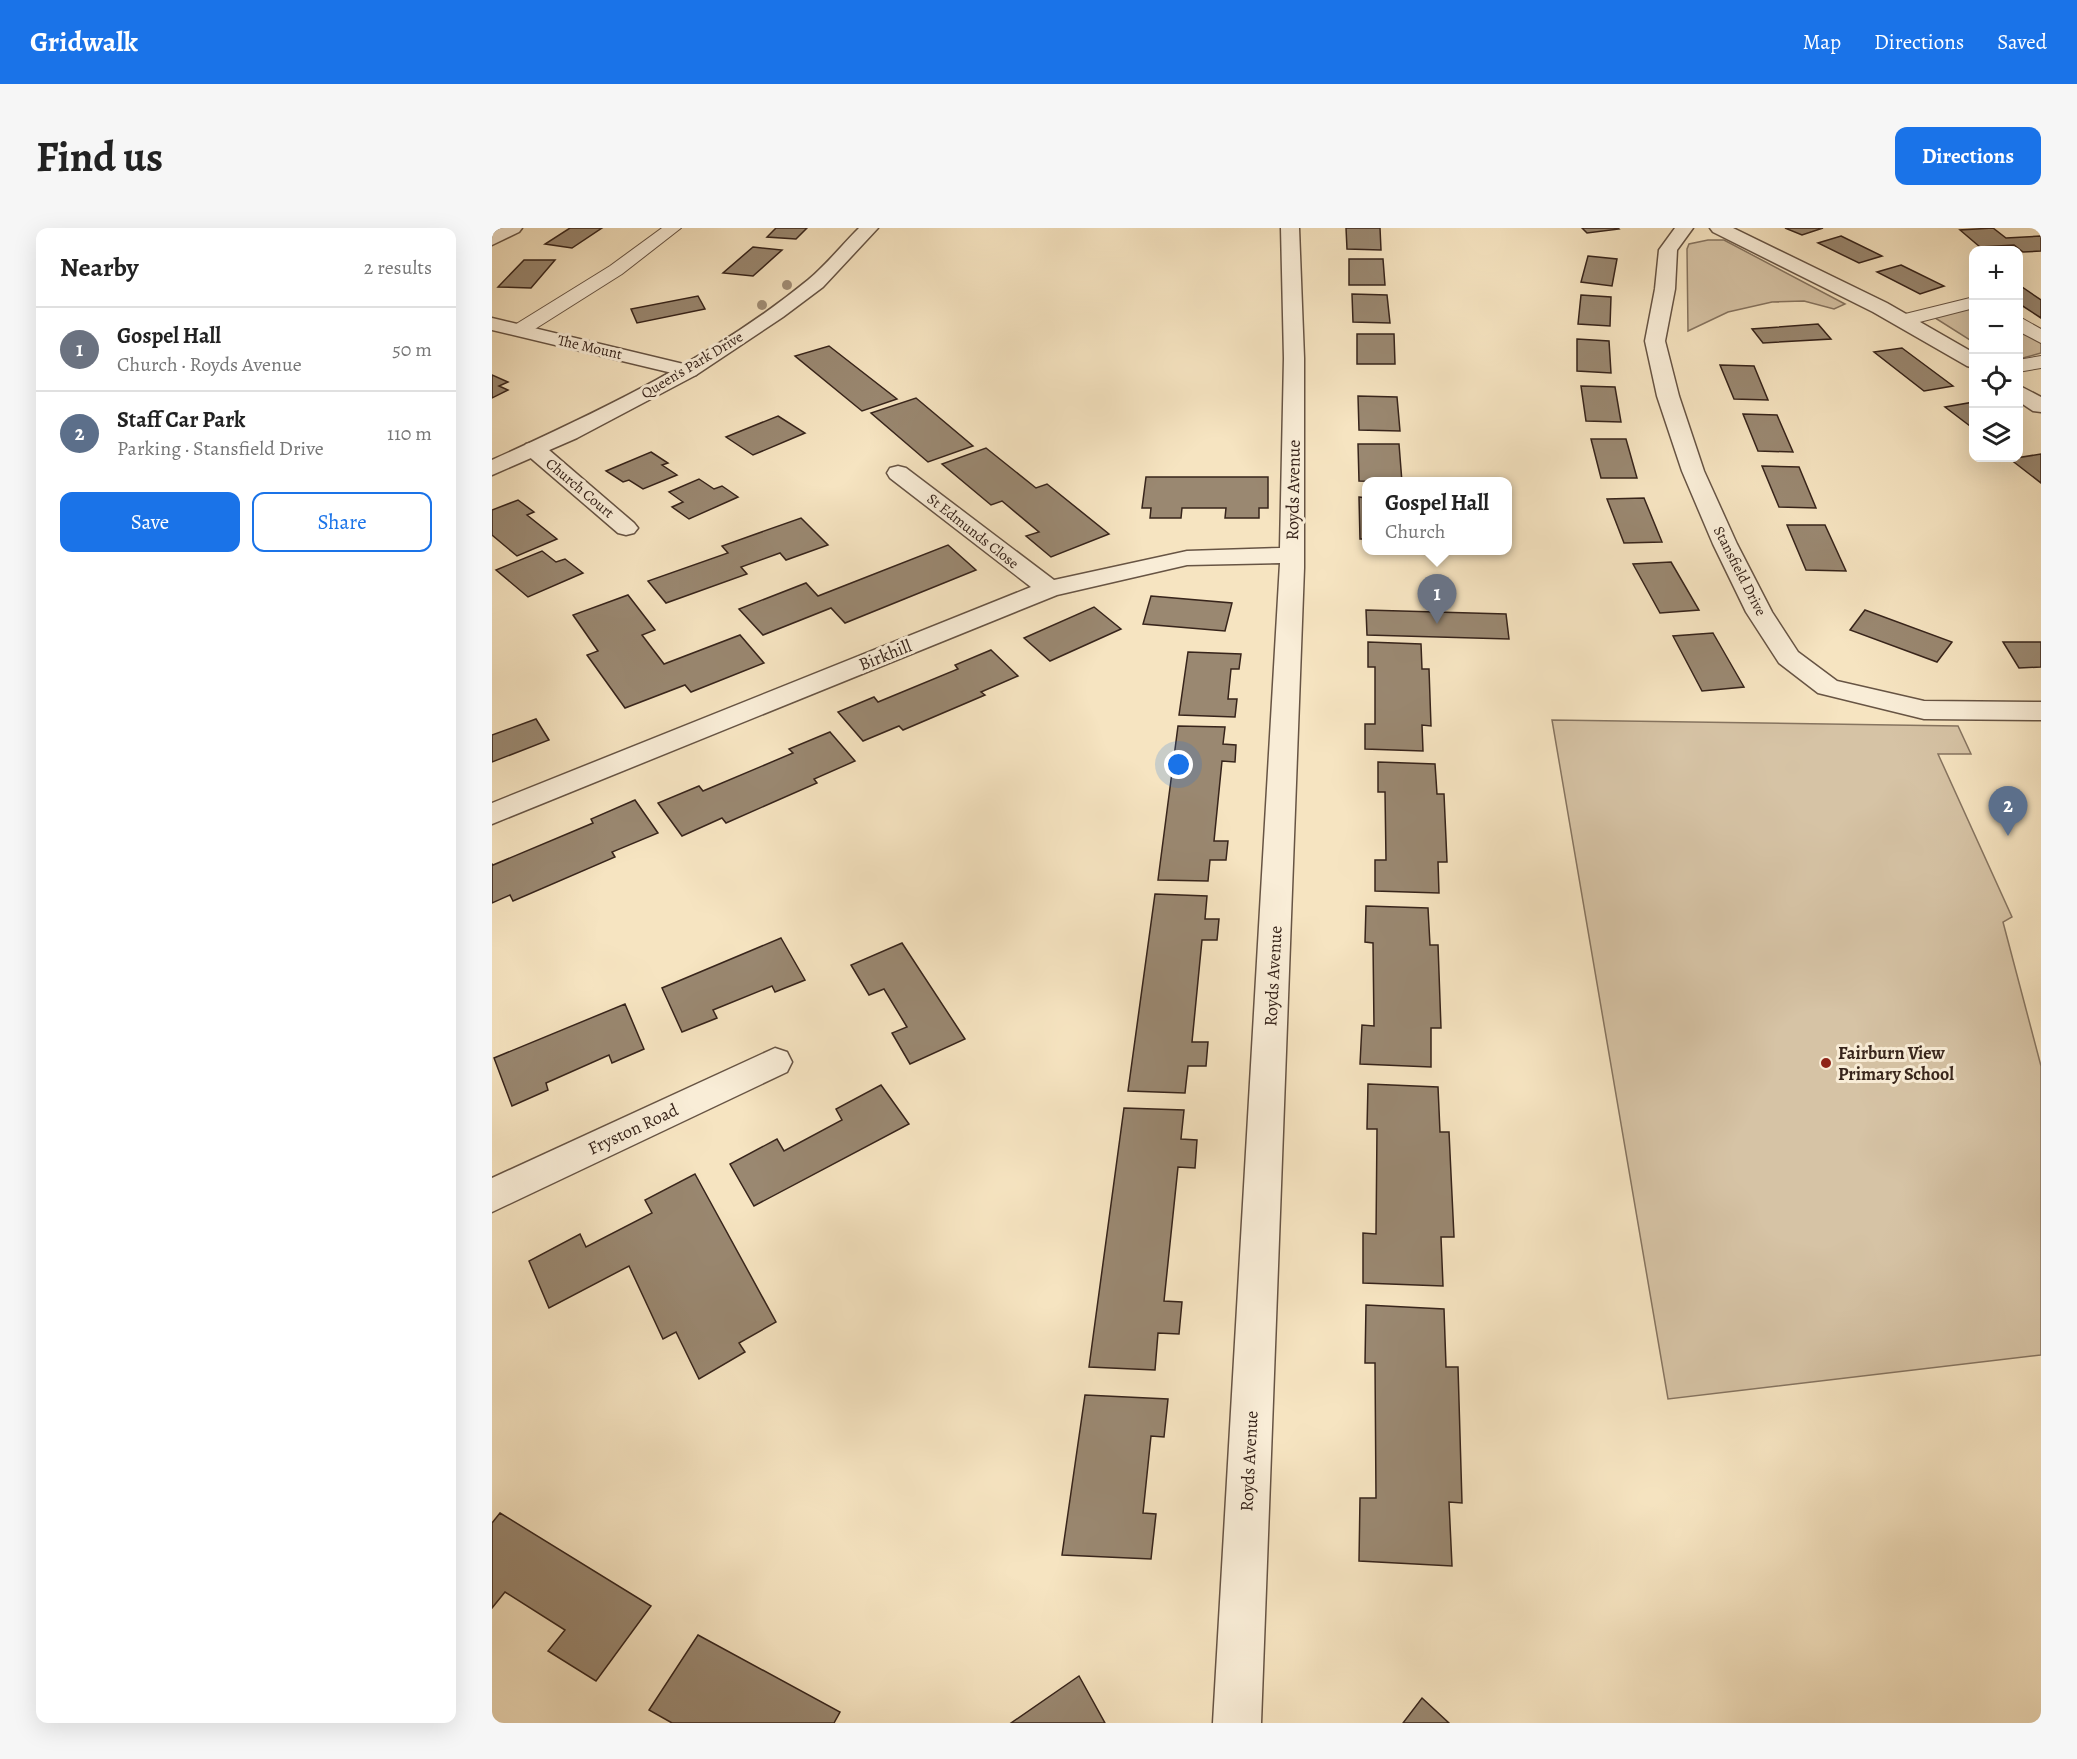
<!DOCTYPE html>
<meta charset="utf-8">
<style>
body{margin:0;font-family:Alegreya,serif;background:#f6f6f6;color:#222}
.controls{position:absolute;right:18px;top:18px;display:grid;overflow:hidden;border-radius:12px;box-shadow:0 6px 24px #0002}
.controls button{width:54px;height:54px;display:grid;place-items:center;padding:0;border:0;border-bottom:2px solid #e0e0e0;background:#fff;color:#222;font:30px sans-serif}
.you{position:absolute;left:687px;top:537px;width:21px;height:21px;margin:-15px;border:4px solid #fff;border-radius:50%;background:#1a73e8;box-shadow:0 0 0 9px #1a73e833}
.badge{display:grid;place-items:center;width:39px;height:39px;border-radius:50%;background:#1a73e8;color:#fff;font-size:20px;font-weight:700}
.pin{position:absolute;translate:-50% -50px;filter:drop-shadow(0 2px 3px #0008)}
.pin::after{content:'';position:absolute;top:32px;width:21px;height:18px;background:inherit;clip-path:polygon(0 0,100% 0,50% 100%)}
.popup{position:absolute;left:870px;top:249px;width:150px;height:78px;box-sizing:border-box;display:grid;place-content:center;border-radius:12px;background:#fff;filter:drop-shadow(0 2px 4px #0005);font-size:20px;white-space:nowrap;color:#767676}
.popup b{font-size:22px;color:#222}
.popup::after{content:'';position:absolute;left:50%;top:100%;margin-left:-12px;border:12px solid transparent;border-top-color:#fff}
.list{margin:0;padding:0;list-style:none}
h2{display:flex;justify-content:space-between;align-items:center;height:78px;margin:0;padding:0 24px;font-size:26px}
h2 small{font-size:20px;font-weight:400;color:#767676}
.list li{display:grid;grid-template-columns:39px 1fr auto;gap:18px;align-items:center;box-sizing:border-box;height:84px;padding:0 24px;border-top:2px solid #e0e0e0}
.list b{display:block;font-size:22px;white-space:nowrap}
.list p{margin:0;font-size:20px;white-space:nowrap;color:#767676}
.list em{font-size:20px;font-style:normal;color:#767676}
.actions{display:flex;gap:12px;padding:18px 24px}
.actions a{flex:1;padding:14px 0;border:2px solid #1a73e8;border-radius:12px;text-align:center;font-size:21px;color:#1a73e8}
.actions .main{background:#1a73e8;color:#fff}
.icon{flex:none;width:33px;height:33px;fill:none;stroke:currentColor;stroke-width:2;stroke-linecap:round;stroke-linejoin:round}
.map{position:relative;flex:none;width:1549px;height:1495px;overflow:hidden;border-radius:12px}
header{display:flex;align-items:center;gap:36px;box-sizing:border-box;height:84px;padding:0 30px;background:#1a73e8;color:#fff}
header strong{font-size:28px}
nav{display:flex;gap:33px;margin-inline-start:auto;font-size:21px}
.intro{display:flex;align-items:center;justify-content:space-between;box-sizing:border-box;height:144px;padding:0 36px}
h1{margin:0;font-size:42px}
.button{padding:15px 27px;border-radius:12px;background:#1a73e8;color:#fff;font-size:21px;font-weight:700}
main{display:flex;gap:36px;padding:0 36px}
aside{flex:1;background:#fff;border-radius:12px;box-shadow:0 6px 24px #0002}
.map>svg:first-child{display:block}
</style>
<header>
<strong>Gridwalk</strong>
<nav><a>Map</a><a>Directions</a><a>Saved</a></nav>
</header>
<div class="intro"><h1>Find us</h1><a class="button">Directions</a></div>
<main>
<aside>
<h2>Nearby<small>2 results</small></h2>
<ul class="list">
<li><span class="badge" style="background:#6b7280">1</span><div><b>Gospel Hall</b><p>Church · Royds Avenue</p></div><em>50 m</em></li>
<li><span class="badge" style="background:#5c6f8a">2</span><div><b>Staff Car Park</b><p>Parking · Stansfield Drive</p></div><em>110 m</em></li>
</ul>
<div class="actions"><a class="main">Save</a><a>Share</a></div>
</aside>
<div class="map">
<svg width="1549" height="1495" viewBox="0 0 1549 1495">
<rect width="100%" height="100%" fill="#f6e4c1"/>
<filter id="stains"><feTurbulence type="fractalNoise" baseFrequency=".00333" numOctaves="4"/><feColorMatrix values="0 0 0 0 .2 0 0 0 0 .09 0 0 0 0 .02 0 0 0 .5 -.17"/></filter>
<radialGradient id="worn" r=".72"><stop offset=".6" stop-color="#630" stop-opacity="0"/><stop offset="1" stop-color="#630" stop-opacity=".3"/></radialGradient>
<g fill="#d6c3a5" stroke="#867460" stroke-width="1.5">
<polygon points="1216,12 1232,12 1353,76 1342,81 1312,73 1280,74 1236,84 1196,103 1195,21 1197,16"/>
<polygon points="1481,78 1481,114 1440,88"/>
<polygon points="1526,99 1549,114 1549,125 1527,131"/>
<polygon points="1060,492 1466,498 1479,526 1446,526 1520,689 1511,694 1549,838 1549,1127 1176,1171"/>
</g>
<g fill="#9a8871" stroke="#37241b" stroke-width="1.5">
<polygon points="78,0 110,0 80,20 53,16"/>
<polygon points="284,0 315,0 304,11 275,9"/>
<polygon points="854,0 888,0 889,22 855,21"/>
<polygon points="1090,0 1126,0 1127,1 1095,5"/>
<polygon points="1293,0 1331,0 1310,7"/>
<polygon points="1501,0 1514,10 1549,8 1549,23 1531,24 1522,17 1488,19 1468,2"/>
<polygon points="1349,8 1390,28 1367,35 1326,15"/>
<polygon points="261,19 290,22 261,48 231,45"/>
<polygon points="1096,28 1125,31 1120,58 1089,54"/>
<polygon points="857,31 891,31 893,57 857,57"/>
<polygon points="32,32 63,32 39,60 6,59"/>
<polygon points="1409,37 1452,58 1428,66 1385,44"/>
<polygon points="1526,59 1530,59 1549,72 1549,90 1526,75"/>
<polygon points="860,66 895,67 898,95 861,94"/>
<polygon points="1089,67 1119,69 1118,98 1086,96"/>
<polygon points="206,68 213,81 145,95 139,81"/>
<polygon points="1326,96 1339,111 1271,115 1260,101"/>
<polygon points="865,106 902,106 903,136 865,136"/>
<polygon points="1085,111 1117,113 1119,145 1085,143"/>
<polygon points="337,118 405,171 370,183 303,128"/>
<polygon points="1410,120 1461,158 1432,163 1382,124"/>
<polygon points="1228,137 1262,138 1276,172 1242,171"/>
<polygon points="0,147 16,154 7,158 16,162 0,170"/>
<polygon points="1089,158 1123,159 1129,194 1094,193"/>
<polygon points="866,168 905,169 908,203 867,202"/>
<polygon points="424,170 481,218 436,234 379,185"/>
<polygon points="1482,174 1482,201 1453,179"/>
<polygon points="1251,186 1285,187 1301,224 1266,223"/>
<polygon points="286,188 313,205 261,227 234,209"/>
<polygon points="1099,211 1134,211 1145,250 1109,250"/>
<polygon points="866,216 907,216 910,254 867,253"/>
<polygon points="494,220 544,260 555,256 617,306 559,329 534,308 547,304 510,273 499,277 450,236"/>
<polygon points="159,224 176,235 170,237 185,247 151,261 137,252 131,254 114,243"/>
<polygon points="1549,226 1549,255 1518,231"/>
<polygon points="1270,238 1307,239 1324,280 1287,279"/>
<polygon points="654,249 776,249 776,280 767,280 767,290 733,290 734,280 690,280 689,290 658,290 659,280 650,280"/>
<polygon points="207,251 222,261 230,258 246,269 197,291 180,279 191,274 177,264"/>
<polygon points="867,269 874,270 874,311 868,311"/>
<polygon points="1152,270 1170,314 1132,315 1115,271"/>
<polygon points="26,272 42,284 35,287 65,311 25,328 0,307 0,282"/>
<polygon points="309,290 336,317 294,332 288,325 249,339 255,346 174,375 156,353 236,325 230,318"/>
<polygon points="1295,297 1333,297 1354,343 1314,342"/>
<polygon points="456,317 484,342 353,395 339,380 271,407 247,381 314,355 326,368"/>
<polygon points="50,323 64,334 73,331 91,345 36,369 4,342"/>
<polygon points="1179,334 1207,382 1168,385 1141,336"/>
<polygon points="136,367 163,402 150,407 172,436 248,407 272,435 199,464 193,457 133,480 95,427 106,423 81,387"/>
<polygon points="659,368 740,375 733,403 651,396"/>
<polygon points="602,379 629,401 558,433 532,410"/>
<polygon points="874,382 1014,386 1017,411 875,407"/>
<polygon points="1373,382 1460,414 1445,434 1358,402"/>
<polygon points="1221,405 1252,459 1210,463 1181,408"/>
<polygon points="876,414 929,416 930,441 937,441 939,498 930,497 931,523 873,521 873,496 883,496 883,439 876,439"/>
<polygon points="1511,414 1549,414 1549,439 1527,440"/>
<polygon points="499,422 526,448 489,464 493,467 411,502 407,498 371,513 346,484 382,469 386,474 466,441 463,437"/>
<polygon points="696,424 749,426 747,441 739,441 736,471 745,471 743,489 687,487"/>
<polygon points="44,491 57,512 0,534 0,507"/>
<polygon points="686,498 733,499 731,516 744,517 743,534 730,533 722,613 736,613 734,632 718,632 716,653 666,652"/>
<polygon points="338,504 363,533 322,551 325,555 234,595 230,590 190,608 166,575 207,558 211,563 301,525 297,521"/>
<polygon points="886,534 943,536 945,566 952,566 955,634 946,634 947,665 883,663 883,632 894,632 893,564 886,564"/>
<polygon points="143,572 166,605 120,624 123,629 21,673 18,667 0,675 0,636 1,637 101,595 99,591"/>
<polygon points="663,666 715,668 713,691 727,691 725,712 710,712 700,814 716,814 714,838 696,838 693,865 636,863"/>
<polygon points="874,678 936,680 938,717 946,717 949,800 939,800 939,839 868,836 870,797 882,798 881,715 873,714"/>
<polygon points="289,710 313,752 283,764 280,758 221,782 225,790 190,804 170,760"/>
<polygon points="410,715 473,811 418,836 400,805 415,799 392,761 377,767 359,737"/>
<polygon points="133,776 152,821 120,835 117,827 54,855 56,862 20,878 2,830"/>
<polygon points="876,856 946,859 948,904 957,904 962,1009 949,1009 951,1058 871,1055 871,1005 884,1006 885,901 875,901"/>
<polygon points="389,857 417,896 262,978 238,936 285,911 292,923 350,892 344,881"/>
<polygon points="632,880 692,882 689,911 705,912 703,940 686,939 672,1073 690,1074 687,1106 666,1105 663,1142 597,1139"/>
<polygon points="203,946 284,1094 247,1115 253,1124 207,1151 184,1104 171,1111 137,1038 57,1080 37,1033 88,1006 94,1019 160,985 153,972"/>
<polygon points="874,1077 952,1081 954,1139 966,1139 970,1275 957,1274 960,1338 867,1333 868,1270 884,1270 883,1135 873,1135"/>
<polygon points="593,1167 676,1171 672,1209 659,1208 651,1285 664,1286 659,1331 570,1327"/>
<polygon points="8,1285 159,1378 104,1453 56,1423 73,1402 13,1364 0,1380 0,1295"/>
<polygon points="206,1407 348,1484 342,1495 180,1495 157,1482"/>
<polygon points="587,1448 613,1495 519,1495"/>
<polygon points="930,1470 957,1495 911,1495"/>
</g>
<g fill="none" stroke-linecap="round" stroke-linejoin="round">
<defs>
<g id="service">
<polygon points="170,0 189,0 130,46 35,106 21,106 19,102 21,98 118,38"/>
<polygon points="1482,69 1482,80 1412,98 1405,96 1403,92 1405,88"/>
<polygon points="1526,88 1549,101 1549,115 1526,103"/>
<polygon points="1549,128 1549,140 1526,144 1526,132"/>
</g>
<g id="minor">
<polygon points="8,0 30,0 27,4 0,17 0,5"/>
<polygon points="789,0 807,0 812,130 812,340 769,1495 721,1495 788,335 695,337 565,367 0,596 0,575 539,359 398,250 395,245 398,240 406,238 414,240 562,352 695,323 788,320 792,130"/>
<polygon points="1183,0 1201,0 1185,22 1183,61 1173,113 1187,168 1212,243 1245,316 1280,384 1306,424 1345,453 1432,473 1549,474 1549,492 1432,491 1326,465 1287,435 1254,384 1221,316 1190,243 1165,168 1153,113 1163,61 1167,22"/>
<polygon points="1218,0 1241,0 1395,75 1482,125 1482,140 1475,138 1381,84 1221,4"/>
<polygon points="0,90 204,139 207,143 204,147 197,149 0,102"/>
<polygon points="1526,157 1549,169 1549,184 1541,183 1526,173"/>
<polygon points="42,214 50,216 142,295 146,300 142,305 134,307 126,305 34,226 31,221 34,216"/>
<polygon points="283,820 295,824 300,834 295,844 0,984 0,950"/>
</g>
<path id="tertiary" d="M 367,0 L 386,0 L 331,59 L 291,89 L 204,147 L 85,210 L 0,247 L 0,232 C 110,182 222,129 316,52 C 334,37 350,17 367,0 Z"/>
</defs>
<use href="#service" stroke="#675444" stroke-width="2"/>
<use href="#minor" stroke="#675444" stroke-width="3"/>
<use href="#tertiary" stroke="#675444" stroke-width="3"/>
<use href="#service" fill="#f9edd7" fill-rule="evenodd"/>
<use href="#minor" fill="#f9edd7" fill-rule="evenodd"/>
<use href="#tertiary" fill="#f9edd7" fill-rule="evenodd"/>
</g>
<g fill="#a39079">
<circle cx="295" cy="57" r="5"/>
<circle cx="270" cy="77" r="5"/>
</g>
<circle fill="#8f2418" stroke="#f9edd7" stroke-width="2" cx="1334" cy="835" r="6"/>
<g text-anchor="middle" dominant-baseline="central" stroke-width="6" stroke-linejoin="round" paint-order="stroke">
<g font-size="15" fill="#37241b" stroke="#f9edd7">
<text transform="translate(98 119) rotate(13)">The Mount</text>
<text transform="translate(200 137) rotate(-31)">Queen's Park Drive</text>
<text transform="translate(88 260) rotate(40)">Church Court</text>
<text transform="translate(481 303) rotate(38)">St Edmunds Close</text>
<text transform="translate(1248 343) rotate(63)">Stansfield Drive</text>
</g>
<g font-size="18" fill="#37241b" stroke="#f9edd7">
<text transform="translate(801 262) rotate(-89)">Royds Avenue</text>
<text transform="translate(393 427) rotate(-22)">Birkhill</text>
<text transform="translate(781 748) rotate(-87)">Royds Avenue</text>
<text transform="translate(141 901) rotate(-25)">Fryston Road</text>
<text transform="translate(757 1233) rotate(-87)">Royds Avenue</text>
</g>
<g font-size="18" font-weight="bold" fill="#37241b" stroke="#f9edd7" text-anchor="start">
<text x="1346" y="825">Fairburn View<tspan x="1346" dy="21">Primary School</tspan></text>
</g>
</g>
<rect width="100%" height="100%" filter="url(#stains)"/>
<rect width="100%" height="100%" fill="url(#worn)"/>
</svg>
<div class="controls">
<button>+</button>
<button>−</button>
<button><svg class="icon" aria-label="locate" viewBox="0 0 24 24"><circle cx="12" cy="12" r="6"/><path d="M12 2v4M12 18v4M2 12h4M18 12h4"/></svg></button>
<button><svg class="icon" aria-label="layers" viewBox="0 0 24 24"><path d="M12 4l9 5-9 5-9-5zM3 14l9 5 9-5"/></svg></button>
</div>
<div class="you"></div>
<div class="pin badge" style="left:945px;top:396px;background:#6b7280">1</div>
<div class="popup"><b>Gospel Hall</b>Church</div>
<div class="pin badge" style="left:1516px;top:608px;background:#5c6f8a">2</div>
</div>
</main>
